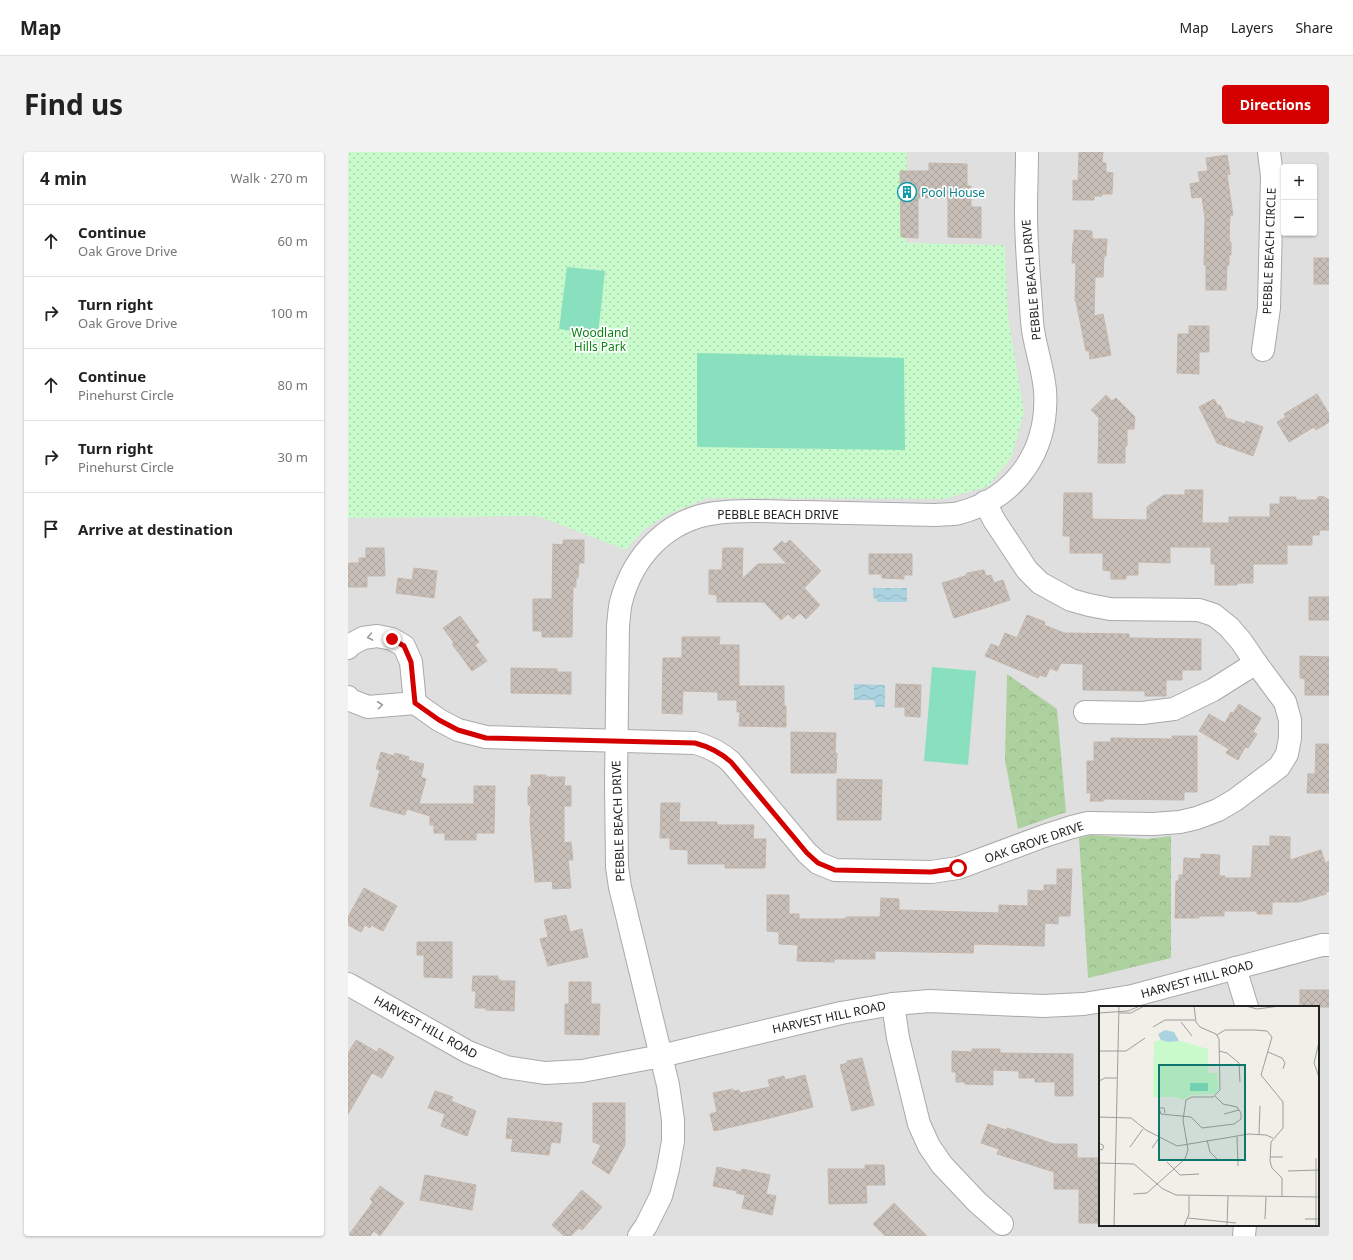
<!DOCTYPE html>
<meta charset="utf-8">
<style>
body{margin:0;font-family:"Noto Sans",sans-serif;background:#f2f2f2;color:#222}
.controls{position:absolute;right:12px;top:12px;display:grid;overflow:hidden;border-radius:4px;box-shadow:0 1px 3px #0004}
.controls button{width:36px;height:36px;display:grid;place-items:center;padding:0;border:0;border-bottom:1px solid #e0e0e0;background:#fff;color:#222;font:20px sans-serif}
.stop{position:absolute;width:12px;height:12px;margin:-9px;border:3px solid #d40000;border-radius:50%;background:#fff}
.stop.end{background:#d40000;border-color:#fff;box-shadow:0 1px 4px #0008}
.list{margin:0;padding:0;list-style:none}
h2{display:flex;justify-content:space-between;align-items:center;height:52px;margin:0;padding:0 16px;font-size:17px}
h2 small{font-size:13px;font-weight:400;color:#767676}
.list li{display:grid;grid-template-columns:26px 1fr auto;gap:12px;align-items:center;box-sizing:border-box;height:72px;padding:0 16px;border-top:1px solid #e0e0e0}
.list b{display:block;font-size:15px;white-space:nowrap}
.list p{margin:0;font-size:13px;white-space:nowrap;color:#767676}
.list em{font-size:13px;font-style:normal;color:#767676}
.icon{flex:none;width:22px;height:22px;fill:none;stroke:currentColor;stroke-width:2;stroke-linecap:round;stroke-linejoin:round}
.map{position:relative;flex:none;width:981px;height:1084px;overflow:hidden;border-radius:4px}
header{display:flex;align-items:center;gap:24px;box-sizing:border-box;height:56px;padding:0 20px;background:#fff;border-bottom:1px solid #e0e0e0}
header strong{font-size:19px}
nav{display:flex;gap:22px;margin-inline-start:auto;font-size:14px}
.intro{display:flex;align-items:center;justify-content:space-between;box-sizing:border-box;height:96px;padding:0 24px}
h1{margin:0;font-size:28px}
.button{padding:10px 18px;border-radius:4px;background:#d40000;color:#fff;font-size:14px;font-weight:700}
main{display:flex;gap:24px;padding:0 24px}
aside{flex:1;background:#fff;border-radius:4px;box-shadow:0 1px 3px #0004}
.map>svg:first-child{display:block}
</style>
<header>
<strong>Map</strong>
<nav><a>Map</a><a>Layers</a><a>Share</a></nav>
</header>
<div class="intro"><h1>Find us</h1><a class="button">Directions</a></div>
<main>
<aside>
<h2>4 min<small>Walk · 270 m</small></h2>
<ul class="list">
<li><svg class="icon" aria-label="ahead" viewBox="0 0 24 24"><path d="M12 20V5M6 11l6-6 6 6"/></svg><div><b>Continue</b><p>Oak Grove Drive</p></div><em>60 m</em></li>
<li><svg class="icon" aria-label="right" viewBox="0 0 24 24"><path d="M7 20v-9h11M14 6l5 5-5 5"/></svg><div><b>Turn right</b><p>Oak Grove Drive</p></div><em>100 m</em></li>
<li><svg class="icon" aria-label="ahead" viewBox="0 0 24 24"><path d="M12 20V5M6 11l6-6 6 6"/></svg><div><b>Continue</b><p>Pinehurst Circle</p></div><em>80 m</em></li>
<li><svg class="icon" aria-label="right" viewBox="0 0 24 24"><path d="M7 20v-9h11M14 6l5 5-5 5"/></svg><div><b>Turn right</b><p>Pinehurst Circle</p></div><em>30 m</em></li>
<li><svg class="icon" aria-label="arrive" viewBox="0 0 24 24"><path d="M6 21V4h12l-3 4 3 4H6"/></svg><div><b>Arrive at destination</b></div></li>
</ul>
</aside>
<div class="map">
<svg width="981" height="1084" viewBox="0 0 981 1084">
<defs>
<pattern id="forest-crowns" width="20" height="18" patternUnits="userSpaceOnUse"><rect width="20" height="18" fill="#add19e"/><path d="M2 6a3 3 0 1 1 6 0M12 15a3 3 0 1 1 6 0" fill="none" stroke="#95b388"/></pattern>
<pattern id="park-dots" width="8" height="8" patternUnits="userSpaceOnUse"><rect width="8" height="8" fill="#c8facc"/><path d="M2 2h.1M6 6h.1" fill="none" stroke="#acd6af" stroke-width="1.8" stroke-linecap="round"/></pattern>
<pattern id="water-waves" width="16" height="10" patternUnits="userSpaceOnUse"><rect width="16" height="10" fill="#aad3df"/><path d="M0 5q4-4 8 0t8 0" fill="none" stroke="#92b5bf"/></pattern>
<pattern id="building-cross-hatch" width="8" height="8" patternUnits="userSpaceOnUse"><rect width="8" height="8" fill="#c7bfb8"/><path d="M0 0l8 8M0 8l8-8" fill="none" stroke="#aba49e"/></pattern>
</defs>
<rect width="100%" height="100%" fill="#f2efe9"/>
<path fill="#e0dfdf" fill-rule="evenodd" d="M 0,0 L 981,0 L 981,1084 L 0,1084 ZM 936,15 L 966,15 L 966,81 L 936,81 ZM 752,855 L 970,855 L 970,1073 L 752,1073 Z"/>
<g fill="url(#forest-crowns)">
<polygon points="659,522 709,557 718,660 670,677 657,608"/>
<polygon points="743,683 799,687 823,684 823,806 740,826 731,686"/>
</g>
<polygon fill="url(#park-dots)" points="0,0 559,0 558,91 657,93 660,165 676,260 664,304 641,334 596,347 360,346 321,362 295,378 278,398 190,364 0,366"/>
<g fill="#88e0be">
<polygon points="219,115 257,119 250,182 211,177"/>
<polygon points="349,201 556,206 557,298 349,295"/>
<polygon points="584,515 628,519 620,613 576,609"/>
</g>
<g fill="url(#water-waves)">
<polygon points="525,436 559,436 559,450 529,450 529,447 525,446"/>
<polygon points="506,532 537,533 537,555 527,555 527,551 525,548 506,548"/>
</g>
<g fill="url(#building-cross-hatch)" stroke="#c4b6ab">
<polygon points="731,0 755,0 754,11 758,11 758,20 765,21 764,42 754,42 754,44 746,44 746,48 725,48 725,28 730,29"/>
<polygon points="879,3 882,22 879,23 885,63 882,64 881,90 883,90 883,103 881,103 881,113 879,113 878,138 858,138 858,113 856,113 857,67 854,45 844,46 842,32 852,30 850,20 860,19 858,6"/>
<polygon points="581,11 619,12 619,34 623,34 623,55 633,55 633,86 600,85 600,46 570,46 570,86 553,85 552,19 581,19"/>
<polygon points="726,78 744,79 744,87 759,87 758,104 756,104 755,125 747,125 746,164 755,162 763,203 742,207 741,199 738,199 728,149 727,149 728,111 724,111 725,90 726,90"/>
<rect x="966" y="106" width="15" height="26"/>
<polygon points="841,174 861,174 861,200 851,200 851,222 829,221 830,182 841,182"/>
<polygon points="969,242 981,262 981,270 968,278 966,275 941,290 929,270 938,265 936,262"/>
<polygon points="758,243 764,249 768,246 787,265 786,277 779,277 779,294 777,294 777,311 750,311 751,266 743,258"/>
<polygon points="866,247 870,254 872,253 878,266 897,272 898,269 915,275 905,304 869,291 851,255"/>
<polygon points="837,338 855,338 854,371 881,371 881,365 922,365 922,352 932,352 932,345 948,345 948,348 968,348 971,344 976,345 981,348 981,378 972,378 971,383 964,383 964,393 939,393 939,412 905,412 905,431 889,431 889,433 867,433 867,412 863,412 863,395 822,395 822,411 790,410 790,423 778,423 778,427 763,427 763,419 755,418 755,401 722,401 722,384 715,384 716,341 744,341 744,367 799,368 799,355 816,343 837,343"/>
<polygon points="215,388 236,388 236,411 231,411 230,426 228,426 228,435 225,435 224,485 194,485 194,479 185,479 185,447 204,447 205,392 215,393"/>
<polygon points="442,388 473,419 456,436 472,453 458,467 452,461 445,467 440,462 433,468 416,450 369,450 369,443 361,442 361,418 374,418 375,396 395,396 394,427 410,412 439,412 425,397 434,389 437,392"/>
<polygon points="18,396 36,396 37,424 19,424 19,435 0,435 0,411 11,411 11,406 18,406"/>
<polygon points="521,402 564,402 564,423 556,423 556,427 534,426 534,422 521,422"/>
<polygon points="66,416 89,419 86,446 48,441 50,426 64,428"/>
<polygon points="636,418 638,424 643,423 646,431 655,428 662,448 606,466 594,431 617,424 619,421"/>
<rect x="961" y="445" width="20" height="23"/>
<polygon points="679,463 697,470 696,473 716,481 781,482 781,486 853,487 853,518 834,518 834,528 818,528 818,544 797,544 797,539 735,538 735,512 713,511 709,519 702,516 698,525 692,523 690,526 637,504 643,492 651,495 657,481 669,486"/>
<polygon points="112,464 131,490 127,493 139,509 124,519 104,492 106,491 95,476"/>
<polygon points="334,485 372,485 371,493 391,493 391,534 436,534 436,554 438,554 438,575 391,574 392,560 389,560 389,548 370,548 370,540 335,539 334,562 314,561 315,506 334,506"/>
<polygon points="952,504 981,505 981,543 957,543 957,527 952,526"/>
<polygon points="163,516 209,517 209,520 223,520 223,542 163,541"/>
<polygon points="548,532 573,533 572,565 557,564 557,555 547,555"/>
<polygon points="891,552 913,566 905,580 909,582 900,596 897,595 890,608 878,601 881,597 851,579 861,562 877,571 883,560 885,561"/>
<polygon points="443,580 488,581 487,601 489,601 488,621 443,621"/>
<polygon points="824,584 849,584 849,640 836,640 836,648 756,647 756,649 742,649 743,641 739,641 739,609 746,609 746,590 763,590 763,586 824,587"/>
<polygon points="968,592 981,592 981,641 959,641 960,622 967,622"/>
<polygon points="33,600 46,604 47,601 61,605 60,608 76,612 73,625 78,627 71,652 126,652 126,634 147,634 146,681 128,681 128,688 97,688 97,681 86,681 86,673 82,673 82,664 59,657 57,663 22,654 32,618 28,617"/>
<polygon points="183,623 198,623 198,625 217,625 216,634 223,634 223,654 216,654 216,691 223,690 225,708 220,708 223,736 205,737 204,729 187,730 182,669 183,653 180,653 180,635 183,635"/>
<polygon points="489,627 534,628 533,668 489,668"/>
<polygon points="313,651 332,651 331,670 369,670 369,673 406,673 405,687 418,687 417,716 377,716 377,712 340,712 340,698 322,697 322,686 312,686"/>
<polygon points="922,684 942,685 942,708 973,698 977,711 981,709 981,739 978,740 978,742 951,750 924,750 924,762 909,762 909,759 876,759 876,764 851,764 851,766 827,766 828,729 831,729 831,723 835,723 836,706 853,707 853,702 872,703 871,724 877,724 877,726 903,726 905,694 922,694"/>
<polygon points="709,717 724,717 722,764 710,764 710,772 697,771 696,794 626,792 625,801 527,799 527,807 487,807 486,810 449,809 450,793 431,792 431,780 419,779 419,743 441,743 441,762 451,762 451,767 498,767 498,765 532,765 533,746 551,747 551,758 651,761 651,753 680,754 680,738 696,739 696,733 709,733"/>
<polygon points="16,736 49,754 35,779 23,773 22,776 17,773 13,780 0,773 0,765"/>
<polygon points="218,763 222,780 234,777 240,805 200,814 192,787 200,785 196,768"/>
<polygon points="69,790 104,790 104,826 76,825 76,803 69,803"/>
<polygon points="125,824 150,824 150,828 153,828 153,829 167,829 166,859 138,858 138,856 127,856 128,839 124,839"/>
<polygon points="221,830 243,830 243,852 252,852 251,883 217,882 217,852 221,852"/>
<rect x="952" y="838" width="29" height="17"/>
<polygon points="8,888 29,900 31,896 46,905 34,926 24,921 0,962 0,901"/>
<polygon points="624,897 652,897 652,901 725,902 725,944 707,944 707,930 687,930 687,926 671,926 671,919 645,918 645,933 617,932 617,930 608,930 608,920 604,920 604,899 624,900"/>
<polygon points="514,906 526,953 504,959 492,913 499,911 499,909"/>
<polygon points="457,923 465,955 414,968 366,979 362,962 369,960 365,941 385,937 385,939 391,938 392,941 422,935 420,928 436,924 437,928"/>
<polygon points="87,939 105,945 103,949 128,959 119,984 93,974 97,962 80,956"/>
<polygon points="245,951 277,951 277,993 261,1022 244,1011 253,993 245,990"/>
<polygon points="160,966 214,971 212,991 203,990 201,1003 163,999 165,987 158,986"/>
<polygon points="640,972 658,978 659,976 706,992 729,992 729,1006 752,1006 752,1071 731,1071 731,1037 706,1037 706,1020 649,1002 651,997 633,991"/>
<polygon points="517,1013 536,1013 537,1033 518,1033 519,1051 481,1052 480,1017 517,1017"/>
<polygon points="369,1015 393,1020 394,1017 422,1023 418,1042 428,1044 424,1063 394,1056 397,1043 388,1041 389,1039 365,1034"/>
<polygon points="77,1023 128,1033 124,1058 72,1048"/>
<polygon points="32,1034 56,1051 32,1084 26,1079 22,1084 0,1084 25,1050 22,1047"/>
<polygon points="234,1038 254,1055 234,1078 231,1076 223,1084 216,1084 204,1073"/>
<polygon points="546,1051 579,1084 537,1084 525,1072"/>
</g>
<g fill="none" stroke-linecap="round" stroke-linejoin="round">
<defs>
<g id="minor">
<polyline points="915,198 921,156 924,24 921,0"/>
<polyline points="0,496 2,493 15,486 29,484 44,487 56,494 63,510 67,551"/>
<path d="M 0,545 L 2,548 L 20,555 L 67,551 L 91,568 L 110,578 L 138,585 L 347,591 C 362,595 372,600 383,610 L 459,701 L 470,711 L 487,718 L 583,720 L 610,716 L 696,684 L 724,675 L 740,671 L 805,672 L 832,670 L 849,666 L 870,658 L 887,648 L 931,615 L 939,602 L 942,586 L 942,568 L 937,550 L 908,511 L 893,489 L 881,475 L 866,463 L 851,458 L 762,457 L 741,453 L 723,448 L 692,431 L 679,418 L 646,368 L 637,350"/>
<polyline points="737,560 794,561 826,557 865,538 908,511"/>
<polyline points="887,816 899,855"/>
<polyline points="0,832 120,900 158,915 197,921 234,919 313,904 493,861 545,852 582,849 695,854 736,852 784,844 974,793 981,793"/>
<polyline points="545,852 550,886 571,972 581,994 594,1013 629,1050 654,1072"/>
<path d="M 291,1084 L 298,1074 L 313,1044 L 320,1017 L 325,989 L 325,968 L 320,933 L 272,735 L 269,715 L 268,631 L 270,474 C 271,466 271,458 273,450 C 285,404 319,367 368,361 C 397,357 427,360 456,360 C 500,361 543,362 587,363 C 594,362 603,363 611,361 C 669,346 701,297 697,238 C 695,215 686,193 684,170 C 682,134 678,97 678,61 C 678,40 679,20 679,0"/>
<polyline points="896,1084 897,1073"/>
</g>
</defs>
<use href="#minor" stroke="#a9a9a9" stroke-width="24"/>
<use href="#minor" stroke="#fff" stroke-width="22"/>
</g>
<defs><path id="oneway-chevron" d="M-2-3.5L2.5 0L-2 3.5" fill="none" stroke-width="1.6" stroke-linecap="round" stroke-linejoin="round"/></defs>
<g stroke="#9c9c9c">
<use href="#oneway-chevron" transform="translate(22 485) rotate(169)"/>
<use href="#oneway-chevron" transform="translate(32 553) rotate(-7)"/>
</g>
<g fill="none" stroke-linecap="round" stroke-linejoin="round">
<path stroke="#d40000" stroke-width="5" d="M 44,487 L 56,494 L 63,510 L 67,551 L 91,568 L 110,578 L 138,586 L 347,591 C 362,595 372,600 383,610 L 459,701 L 470,711 L 487,718 L 583,720 L 610,716"/>
</g>
<defs>
<symbol id="building-ring" viewBox="-11 -11 22 22"><circle r="9.5" fill="#fff" stroke="#0f9aa8" stroke-width="1.5"/><path d="M-4-6H4V6H1V3H-1V6H-4ZM-2.5-4.3h1.7v1.8h-1.7ZM.8-4.3h1.7v1.8H.8ZM-2.5-1h1.7V.8h-1.7ZM.8-1h1.7V.8H.8Z" fill="#0f9aa8"/></symbol>
</defs>
<g fill-rule="evenodd">
<use href="#building-ring" x="548" y="29" width="22" height="22"/>
</g>
<g text-anchor="middle" dominant-baseline="central" stroke-width="3.5" stroke-linejoin="round" paint-order="stroke">
<g font-size="12" fill="#0d838f" stroke="#fff" text-anchor="start">
<text x="573" y="40">Pool House</text>
</g>
<g font-size="12" fill="#222" stroke="#fff">
<text transform="translate(921 99) rotate(-88)">PEBBLE BEACH CIRCLE</text>
<text transform="translate(683 128) rotate(-95)">PEBBLE BEACH DRIVE</text>
<text x="430" y="362">PEBBLE BEACH DRIVE</text>
<text transform="translate(270 669) rotate(-92)">PEBBLE BEACH DRIVE</text>
<text transform="translate(686 690) rotate(-19)">OAK GROVE DRIVE</text>
<text transform="translate(849 827) rotate(-15)">HARVEST HILL ROAD</text>
<text transform="translate(481 865) rotate(-12)">HARVEST HILL ROAD</text>
<text transform="translate(78 875) rotate(29)">HARVEST HILL ROAD</text>
</g>
<g font-size="12" fill="#0c8416" stroke="#fff">
<text x="252" y="180">Woodland<tspan x="252" dy="14">Hills Park</tspan></text>
</g>
</g>
<g transform="translate(751 854)">
<rect width="220" height="220" fill="#f2efe9"/>
<path d="M 62,34 L 69,36 L 81,35 L 109,43 L 109,67 L 118,67 L 120,82 L 116,88 L 92,89 L 85,94 L 77,91 L 54,91 L 55,36 Z" fill="#c8facc"/>
<path d="M 91,77 L 109,77 L 109,85 L 91,85 Z" fill="#88e0be"/>
<path d="M 66,24 L 75,26 L 80,35 L 69,36 L 62,34 L 59,28 Z" fill="#aad3df"/>
<path fill="none" stroke="#9f9d99" stroke-width="1" d="M 147,0 L 158,3 L 181,0M 0,7 L 29,5 L 41,0M 20,7 L 32,7 L 45,0M 82,16 L 93,30M 54,21 L 66,14 L 96,14M 118,29 L 126,24 L 156,24 L 168,25 L 173,31 L 162,69 L 184,96 L 184,122 L 172,136 L 171,155 L 173,162 L 183,172 L 183,191M 220,36 L 215,57 L 220,71M 0,45 L 27,45 L 46,32M 120,45 L 128,47 L 140,57 L 141,76M 169,46 L 183,52 L 186,57 L 184,63M 0,75 L 6,72 L 18,72M 66,107 L 65,102 L 60,102 L 62,108 L 92,111 L 103,122 L 135,118 L 142,113 L 142,107 L 138,101 L 124,98 L 116,90M 125,108 L 140,104M 0,111 L 32,112 L 47,124 L 78,140 L 150,128 L 167,129 L 174,132M 160,128 L 161,100M 138,131 L 139,160M 108,134 L 111,146 L 118,153M 0,137 L 5,140 L 3,144 L 0,143M 31,141 L 44,123M 53,142 L 60,132M 171,151 L 184,151M 68,156 L 81,169 L 100,168M 0,157 L 35,158 L 64,183 L 77,189 L 220,191M 189,165 L 220,164M 34,188 L 48,187 L 86,153 L 89,144 L 84,114 L 87,94 L 93,91 L 114,91 L 121,84 L 120,33 L 117,28 L 101,21 L 97,16 L 95,0M 89,212 L 137,217M 166,213 L 167,191M 206,213 L 220,213M 15,220 L 20,0M 85,220 L 90,208 L 90,190M 128,220 L 129,190M 217,220 L 217,152"/>
<path fill="#0f766e" fill-opacity="0.15" stroke="#0f766e" stroke-width="2" d="M 60,59 L 146,59 L 146,154 L 60,154 Z"/>
<rect width="220" height="220" fill="none" stroke="#222" stroke-width="2"/>
</g>
</svg>
<div class="controls">
<button>+</button>
<button>−</button>
</div>
<div class="stop" style="left:610px;top:716px"></div>
<div class="stop end" style="left:44px;top:487px"></div>
</div>
</main>
